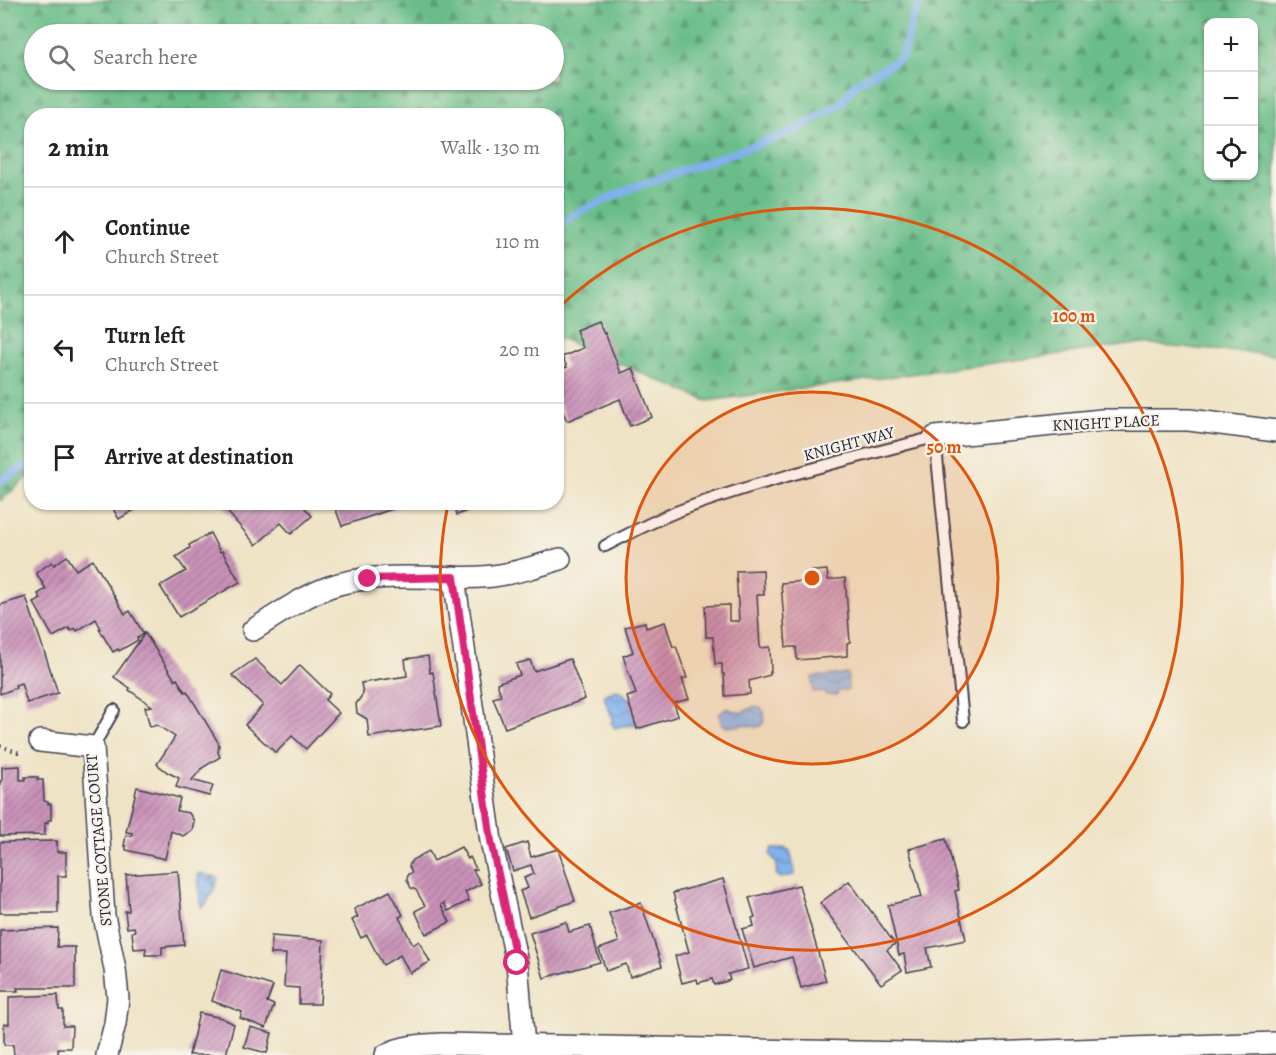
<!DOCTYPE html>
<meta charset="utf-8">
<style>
body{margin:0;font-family:Alegreya,serif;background:#f2f2f2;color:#222}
.controls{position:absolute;right:18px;top:18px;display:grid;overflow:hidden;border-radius:12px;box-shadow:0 2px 4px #0004}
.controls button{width:54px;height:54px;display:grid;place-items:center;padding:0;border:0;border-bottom:2px solid #e0e0e0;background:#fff;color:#222;font:30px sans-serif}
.stop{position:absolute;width:18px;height:18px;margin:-14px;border:4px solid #db2777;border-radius:50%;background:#fff}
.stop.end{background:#db2777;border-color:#fff;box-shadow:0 2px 6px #0008}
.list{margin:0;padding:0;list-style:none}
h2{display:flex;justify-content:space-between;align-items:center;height:78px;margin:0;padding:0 24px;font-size:26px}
h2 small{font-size:20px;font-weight:400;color:#767676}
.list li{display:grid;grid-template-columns:39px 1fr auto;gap:18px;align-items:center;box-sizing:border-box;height:108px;padding:0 24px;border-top:2px solid #e0e0e0}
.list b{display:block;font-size:22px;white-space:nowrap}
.list p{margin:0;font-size:20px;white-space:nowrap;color:#767676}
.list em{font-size:20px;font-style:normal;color:#767676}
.icon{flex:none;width:33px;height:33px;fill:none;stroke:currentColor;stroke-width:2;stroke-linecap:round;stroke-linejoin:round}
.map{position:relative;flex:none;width:1276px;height:1055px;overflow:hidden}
.search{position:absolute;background:#fff;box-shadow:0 2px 4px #0004;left:24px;top:24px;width:540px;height:66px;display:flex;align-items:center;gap:15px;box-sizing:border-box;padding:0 21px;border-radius:33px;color:#767676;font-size:22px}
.panel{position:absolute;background:#fff;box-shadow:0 2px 4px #0004;left:24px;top:108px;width:540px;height:402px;border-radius:24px}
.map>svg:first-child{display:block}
</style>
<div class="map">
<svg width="1276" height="1055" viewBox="0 0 1276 1055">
<defs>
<pattern id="forest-firs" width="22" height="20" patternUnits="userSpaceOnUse" patternTransform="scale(1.5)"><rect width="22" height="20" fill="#6bbd89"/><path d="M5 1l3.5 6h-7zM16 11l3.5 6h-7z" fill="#589971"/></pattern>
<pattern id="water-waves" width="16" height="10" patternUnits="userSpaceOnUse" patternTransform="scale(1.5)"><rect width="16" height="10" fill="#80b1eb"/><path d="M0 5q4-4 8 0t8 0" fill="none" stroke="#6890c0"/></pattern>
<pattern id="building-hatch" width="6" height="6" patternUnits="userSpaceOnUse" patternTransform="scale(1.5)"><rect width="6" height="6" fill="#ca93b9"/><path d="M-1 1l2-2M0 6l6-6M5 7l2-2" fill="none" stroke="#a47898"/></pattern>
</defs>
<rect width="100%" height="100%" fill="#f7f3e8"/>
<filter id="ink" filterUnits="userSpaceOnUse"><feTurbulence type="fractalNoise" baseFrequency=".0167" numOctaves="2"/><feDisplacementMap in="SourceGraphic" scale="12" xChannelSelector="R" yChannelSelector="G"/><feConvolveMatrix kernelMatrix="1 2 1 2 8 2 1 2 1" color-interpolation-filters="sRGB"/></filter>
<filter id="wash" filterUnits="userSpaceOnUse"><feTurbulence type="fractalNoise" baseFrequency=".008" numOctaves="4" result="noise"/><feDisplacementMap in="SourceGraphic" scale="24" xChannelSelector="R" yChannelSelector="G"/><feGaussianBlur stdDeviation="1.35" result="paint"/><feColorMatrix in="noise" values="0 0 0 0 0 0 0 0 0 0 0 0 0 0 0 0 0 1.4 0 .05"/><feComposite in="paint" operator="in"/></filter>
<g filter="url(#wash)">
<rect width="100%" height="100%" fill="#efe3c5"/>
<path fill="url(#forest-firs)" stroke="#467062" stroke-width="1.5" fill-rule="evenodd" d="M 0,0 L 1276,0 L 1276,355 L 1137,344 L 707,401 L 557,337 L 556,116 L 32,116 L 31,475 L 0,501 ZM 1208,22 L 1254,22 L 1254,176 L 1208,176 ZM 34,34 L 554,34 L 554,80 L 34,80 Z"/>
<g fill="url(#water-waves)" stroke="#516a93" stroke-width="1.5">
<polygon points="848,674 848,690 838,691 837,695 826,695 824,692 813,692 812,677"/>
<path d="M 616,690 C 630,693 631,710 635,722 L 633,725 L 621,726 L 615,728 L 611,722 L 613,719 L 604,697 L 606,694 Z"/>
<path d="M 756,706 L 761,708 L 764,712 L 764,722 L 760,726 L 757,727 L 743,725 L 727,727 L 721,724 L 719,715 C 729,702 731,713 742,712 C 747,711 751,707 756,706 Z"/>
<path d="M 785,848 L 790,851 L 795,873 L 793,875 L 780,878 C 774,875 777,869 777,864 L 770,854 L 772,849 L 782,849 Z"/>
<polygon points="199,873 209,875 212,879 213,878 211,876 215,876 218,879 216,885 214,882 212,882 215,887 206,904 202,907 200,903 198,875"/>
</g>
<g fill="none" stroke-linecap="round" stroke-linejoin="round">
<g stroke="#80b1eb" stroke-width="8">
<polyline points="556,227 581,211 629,189 764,142 796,130 841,103 855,84 902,57 912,21 921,0"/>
<polyline points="0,481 32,462"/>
</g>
</g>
<g id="blocks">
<g fill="url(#building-hatch)">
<polygon points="598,321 604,334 605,333 621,373 633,368 652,417 630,426 620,399 567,421 556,396 556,371 567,367 562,357 583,348 576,330"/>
<polygon points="109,502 148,502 119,519"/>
<polygon points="219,502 300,502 312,516 291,534 281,523 256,545"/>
<polygon points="333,502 420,502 420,503 408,507 407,504 342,526"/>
<polygon points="453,502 487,502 487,503 457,515"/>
<polygon points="210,533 220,552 222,551 240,582 179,617 160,586 186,571 176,557 190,548 189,545"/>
<polygon points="67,556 76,570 93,560 125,614 130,611 144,634 137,638 138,640 119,651 118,649 113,652 99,629 101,629 96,619 77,631 75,628 71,631 69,628 53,637 34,603 41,599 38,594 46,589 36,573 52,562 54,565"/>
<polygon points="763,570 764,595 757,595 760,648 770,647 771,672 770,672 770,675 749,681 750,694 725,696 724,674 722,674 722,664 715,664 713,637 706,637 705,606 729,605 729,621 739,621 736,571"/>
<polygon points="827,570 828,580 845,578 850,642 847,643 847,656 797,660 796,647 786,647 781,583 806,581 805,572"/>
<polygon points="26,597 58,693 27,703 21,683 15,685 16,688 0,694 0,605"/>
<polygon points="645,622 646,628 665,622 673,647 676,646 687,678 682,679 689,699 674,703 678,716 637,729 627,697 636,694 623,656 633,652 625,627"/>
<polygon points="145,633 175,680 177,679 185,692 187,691 218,742 219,745 218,752 220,757 202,768 192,780 213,786 209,796 176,787 179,778 167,772 157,764 175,737 157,725 150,727 145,707 152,706 129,690 130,688 114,677"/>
<polygon points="428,656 430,673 433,672 441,726 369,737 367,719 357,713 356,704 363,694 361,683 407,676 405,659"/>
<polygon points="255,659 282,685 300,665 330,694 325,700 339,713 306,749 292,736 276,753 245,725 263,705 232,675"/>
<polygon points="570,659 585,699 505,728 493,698 501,696 497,683 520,675 516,664 530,660 534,671"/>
<polygon points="20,766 20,780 25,780 25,777 38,777 37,780 43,780 44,801 48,802 48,804 51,804 51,820 48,820 48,823 45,823 45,835 0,836 0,781 2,781 2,767"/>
<polygon points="137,787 180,798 177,811 189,813 194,821 192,830 183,836 171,831 165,859 126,850 126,846 124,846 126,835 132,836 132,833 126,832"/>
<polygon points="946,839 959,890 955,891 966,940 927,948 931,967 907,972 904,954 899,955 888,905 922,897 909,849"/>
<polygon points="57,841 57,852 66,852 66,876 58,876 58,913 0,913 0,842"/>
<polygon points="527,842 531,857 558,849 575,901 529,917 520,891 528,888 524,878 534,874 531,865 513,871 506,849"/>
<polygon points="461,847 468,859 470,857 476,869 473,870 481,884 465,892 469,901 448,911 444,903 441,905 450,922 426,934 415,911 425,906 416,890 411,888 407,880 408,874 412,873 409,866 412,860 429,851 434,861"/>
<polygon points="178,871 184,945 162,947 162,955 145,955 146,948 134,949 132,932 135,931 134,927 127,928 125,911 129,911 126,875"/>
<polygon points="723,879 748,969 728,974 730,980 714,985 712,979 698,983 697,979 682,983 675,956 689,952 673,893"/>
<polygon points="849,881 895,944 887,950 902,970 881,984 820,903"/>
<polygon points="799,885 826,981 801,988 792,957 754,968 742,929 754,926 752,918 755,917 749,898"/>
<polygon points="390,891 403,915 399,917 413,945 419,941 430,962 410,973 400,955 383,965 367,935 361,938 352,920 358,917 354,909"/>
<polygon points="641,903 662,966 630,977 626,964 606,971 599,949 619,942 609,913"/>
<polygon points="566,922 569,932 590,926 600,962 544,978 530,933"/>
<polygon points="58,928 57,947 75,947 75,988 17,988 18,991 0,991 0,930"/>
<polygon points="271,936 323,940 320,1004 299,1004 299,988 284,987 286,954 271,954"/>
<polygon points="221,970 273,986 267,1002 274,1005 266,1028 240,1018 242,1012 212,1001"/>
<polygon points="58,995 59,1010 63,1010 63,1026 72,1026 71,1048 58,1048 58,1055 14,1055 13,1045 4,1045 4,1024 9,1024 9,997"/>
<polygon points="199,1013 222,1018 234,1024 226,1055 189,1055"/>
<polygon points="250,1027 272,1033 267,1053 244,1047"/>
</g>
</g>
</g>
<g filter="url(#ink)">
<use href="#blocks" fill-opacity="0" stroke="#413f50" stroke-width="1.5"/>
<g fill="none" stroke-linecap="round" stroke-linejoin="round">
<defs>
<g id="service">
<path d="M 605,546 C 631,533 656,519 684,509 C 765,479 851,459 935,437 L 963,721"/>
<polyline points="93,747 114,710"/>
</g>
<g id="minor">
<polyline points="935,437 1102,420 1189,420 1276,431"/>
<polyline points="454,577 491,841 517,963 524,1045"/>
<path d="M 253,630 C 278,614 302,597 329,587 C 379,569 441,582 493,576 C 516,573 538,566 560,559"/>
<polyline points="40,741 93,747 104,916 115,969 118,998 115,1024 107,1055"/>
<path d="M 386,1055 C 402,1045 425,1045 444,1044 L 959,1054 L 1276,1043"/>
</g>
</defs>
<use href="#service" stroke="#413f50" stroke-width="14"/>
<use href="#minor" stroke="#413f50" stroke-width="24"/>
<polyline stroke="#413f50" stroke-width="4" stroke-dasharray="1.5 4.5" stroke-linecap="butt" points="0,746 18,752 21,751"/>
<use href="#service" stroke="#fff" stroke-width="10"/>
<use href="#minor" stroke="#fff" stroke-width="21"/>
</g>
</g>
<g fill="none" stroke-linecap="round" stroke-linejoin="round" filter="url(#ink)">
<polyline stroke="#db2777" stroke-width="8" points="368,579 454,577 491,841 517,963"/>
</g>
<circle cx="812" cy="578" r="186" fill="#de560e" fill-opacity=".12"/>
<g fill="none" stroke="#de560e" stroke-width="3">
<circle cx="812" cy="578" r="186"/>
<path d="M557 309A371 371 0 1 1 448 504"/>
</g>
<g text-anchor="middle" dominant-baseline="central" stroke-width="4.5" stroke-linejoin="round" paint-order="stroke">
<g font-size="16" fill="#22223b" stroke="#f7f3e8">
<text transform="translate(1106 423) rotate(-3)">KNIGHT PLACE</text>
<text transform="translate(849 444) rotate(-15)">KNIGHT WAY</text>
<text transform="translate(99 840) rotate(-95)">STONE COTTAGE COURT</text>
</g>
</g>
<circle cx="812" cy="578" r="9" fill="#de560e" stroke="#f7f3e8" stroke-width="3"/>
<g font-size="18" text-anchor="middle" font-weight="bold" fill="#de560e" stroke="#f7f3e8" stroke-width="4.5" stroke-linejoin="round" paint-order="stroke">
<text x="1074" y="322">100 m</text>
<text x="944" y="453">50 m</text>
</g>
</svg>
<div class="controls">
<button>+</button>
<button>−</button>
<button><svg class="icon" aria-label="locate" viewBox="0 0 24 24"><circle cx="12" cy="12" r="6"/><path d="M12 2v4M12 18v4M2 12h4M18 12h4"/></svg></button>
</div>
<div class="stop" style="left:517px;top:963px"></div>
<div class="stop end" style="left:368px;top:579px"></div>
<div class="search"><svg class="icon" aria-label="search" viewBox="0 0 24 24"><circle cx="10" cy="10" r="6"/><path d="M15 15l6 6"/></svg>Search here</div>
<section class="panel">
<h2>2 min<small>Walk · 130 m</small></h2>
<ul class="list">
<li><svg class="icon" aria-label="ahead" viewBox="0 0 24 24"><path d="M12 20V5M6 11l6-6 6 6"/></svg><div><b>Continue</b><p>Church Street</p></div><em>110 m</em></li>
<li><svg class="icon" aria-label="left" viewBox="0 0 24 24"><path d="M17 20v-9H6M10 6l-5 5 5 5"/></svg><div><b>Turn left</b><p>Church Street</p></div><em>20 m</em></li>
<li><svg class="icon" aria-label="arrive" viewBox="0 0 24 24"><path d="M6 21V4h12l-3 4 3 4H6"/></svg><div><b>Arrive at destination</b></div></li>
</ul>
</section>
</div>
